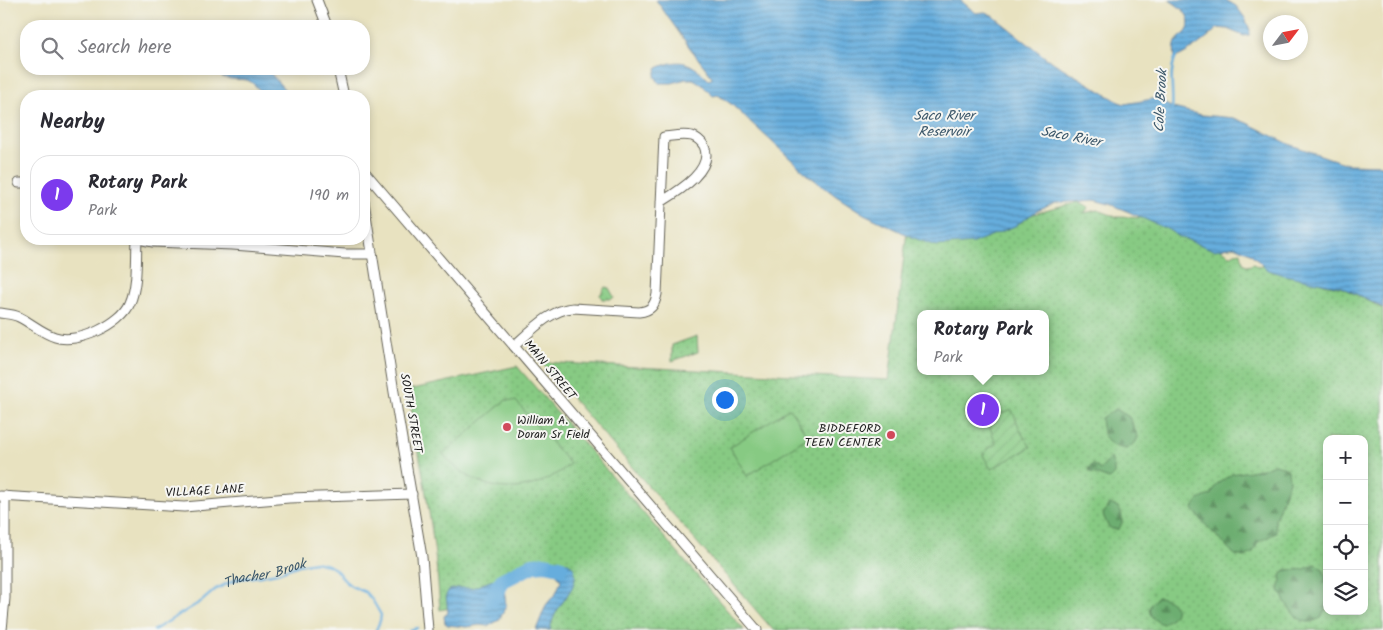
<!DOCTYPE html>
<meta charset="utf-8">
<style>
body{margin:0;font-family:Kalam,sans-serif;background:#f7f7f7;color:#2b2b33}
.controls{position:absolute;right:15px;bottom:15px;display:grid;overflow:hidden;border-radius:10px;box-shadow:0 2px 8px #0003}
.controls button{width:45px;height:45px;display:grid;place-items:center;padding:0;border:0;border-bottom:1px solid #e1e1e2;background:#fff;color:#2b2b33;font:25px sans-serif}
.compass{position:absolute;left:1263px;top:15px;width:45px;height:45px;border-radius:50%;background:#fff;box-shadow:0 2px 8px #0003;rotate:58deg}
.you{position:absolute;left:724px;top:399px;width:18px;height:18px;margin:-12px;border:4px solid #fff;border-radius:50%;background:#1a73e8;box-shadow:0 0 0 8px #1a73e833}
.badge{display:grid;place-items:center;width:32px;height:32px;border-radius:50%;background:#7c3aed;color:#fff;font-size:16px;font-weight:700}
.pin{position:absolute;translate:-50% -50%;border:2px solid #fff;box-shadow:0 1px 5px #0006}
.popup{position:absolute;left:917px;top:310px;width:132px;height:65px;box-sizing:border-box;display:grid;place-content:center;border-radius:10px;background:#fff;filter:drop-shadow(0 1px 4px #0005);font-size:16px;white-space:nowrap;color:#7c7c81}
.popup b{font-size:19px;color:#2b2b33}
.popup::after{content:'';position:absolute;left:50%;top:100%;margin-left:-10px;border:10px solid transparent;border-top-color:#fff}
.list{margin:0;padding:0;list-style:none}
h2{display:flex;justify-content:space-between;align-items:center;height:65px;margin:0;padding:0 20px;font-size:21px}
h2 small{font-size:16px;font-weight:400;color:#7c7c81}
.list li{display:grid;grid-template-columns:32px 1fr auto;gap:15px;align-items:center;box-sizing:border-box;height:80px;margin:0 10px 10px;padding:0 10px;border:1px solid #e1e1e2;border-radius:20px}
.list b{display:block;font-size:19px;white-space:nowrap}
.list p{margin:0;font-size:16px;white-space:nowrap;color:#7c7c81}
.list em{font-size:16px;font-style:normal;color:#7c7c81}
.icon{flex:none;width:28px;height:28px;fill:none;stroke:currentColor;stroke-width:2;stroke-linecap:round;stroke-linejoin:round}
.map{position:relative;flex:none;width:1383px;height:630px;overflow:hidden}
.search{position:absolute;background:#fff;box-shadow:0 2px 8px #0003;left:20px;top:20px;width:350px;height:55px;display:flex;align-items:center;gap:12px;box-sizing:border-box;padding:0 18px;border-radius:20px;color:#7c7c81;font-size:19px}
.panel{position:absolute;background:#fff;box-shadow:0 2px 8px #0003;left:20px;top:90px;width:350px;height:155px;border-radius:20px}
.map>svg:first-child{display:block}
</style>
<div class="map">
<svg width="1383" height="630" viewBox="0 0 1383 630">
<defs>
<pattern id="grass-dots" width="8" height="8" patternUnits="userSpaceOnUse" patternTransform="scale(1.25)"><rect width="8" height="8" fill="#87ca83"/><path d="M2 2h.1M6 6h.1" fill="none" stroke="#74ad71" stroke-width="1.8" stroke-linecap="round"/></pattern>
<pattern id="forest-firs" width="22" height="20" patternUnits="userSpaceOnUse" patternTransform="scale(1.25)"><rect width="22" height="20" fill="#6dae71"/><path d="M5 1l3.5 6h-7zM16 11l3.5 6h-7z" fill="#598d5c"/></pattern>
<pattern id="garden-furrows" width="10" height="10" patternUnits="userSpaceOnUse" patternTransform="scale(1.25)"><rect width="10" height="10" fill="#87ca83"/><path d="M-1 1l2-2M0 10L10 0M9 11l2-2" fill="none" stroke="#74ad71"/></pattern>
<pattern id="water-rules" width="6" height="5" patternUnits="userSpaceOnUse" patternTransform="scale(1.25)"><rect width="6" height="5" fill="#66addd"/><path d="M0 2.5h6" fill="none" stroke="#538cb2"/></pattern>
</defs>
<rect width="100%" height="100%" fill="#f6f6f2"/>
<filter id="ink" filterUnits="userSpaceOnUse"><feTurbulence type="fractalNoise" baseFrequency=".02" numOctaves="2"/><feDisplacementMap in="SourceGraphic" scale="10" xChannelSelector="R" yChannelSelector="G"/><feConvolveMatrix kernelMatrix="1 2 1 2 8 2 1 2 1" color-interpolation-filters="sRGB"/></filter>
<filter id="wash" filterUnits="userSpaceOnUse"><feTurbulence type="fractalNoise" baseFrequency=".0096" numOctaves="4" result="noise"/><feDisplacementMap in="SourceGraphic" scale="20" xChannelSelector="R" yChannelSelector="G"/><feGaussianBlur stdDeviation="1.12" result="paint"/><feColorMatrix in="noise" values="0 0 0 0 0 0 0 0 0 0 0 0 0 0 0 0 0 1.4 0 .05"/><feComposite in="paint" operator="in"/></filter>
<g filter="url(#wash)">
<rect width="100%" height="100%" fill="#e8e2c0"/>
<g fill="url(#grass-dots)" stroke="#527350" fill-rule="evenodd">
<path d="M 1079,202 L 1089,207 L 1084,213 L 1098,210 L 1117,217 L 1150,218 L 1219,247 L 1230,256 L 1235,253 L 1241,252 L 1243,263 L 1248,266 L 1253,264 L 1259,267 L 1263,265 L 1300,271 L 1324,284 L 1340,287 L 1362,297 L 1383,309 L 1383,630 L 773,630 L 541,362 L 889,380 L 908,222 L 1019,218 ZM 920,314 L 1046,314 L 1046,371 L 920,371 ZM 1327,439 L 1364,439 L 1364,611 L 1327,611 Z"/>
<polygon points="605,287 609,288 614,297 612,299 602,299 600,295"/>
<polygon points="697,336 698,352 672,361 672,345"/>
<path d="M 517,366 L 744,630 L 543,630 L 563,586 L 560,576 L 549,567 L 535,565 L 515,568 L 499,574 L 494,582 L 489,600 L 440,610 C 436,536 420,463 408,390 Z"/>
</g>
<g fill="url(#forest-firs)" stroke="#446546">
<path d="M 1116,409 L 1129,417 L 1138,437 L 1135,443 L 1126,449 C 1122,448 1115,447 1111,444 C 1103,439 1102,427 1101,418 Z"/>
<polygon points="1111,458 1114,467 1114,474 1109,479 1090,472 1089,468 1093,464 1100,470"/>
<path d="M 1274,464 L 1282,466 L 1288,470 L 1289,481 L 1275,520 L 1276,533 L 1258,542 L 1253,552 L 1245,557 L 1235,555 L 1203,522 L 1193,509 C 1196,500 1201,498 1211,495 L 1217,484 L 1232,474 L 1262,469 Z"/>
<path d="M 1109,504 L 1118,507 C 1122,514 1124,521 1119,529 L 1112,529 L 1108,526 L 1103,515 Z"/>
<path d="M 1315,564 L 1323,569 L 1327,580 L 1327,606 L 1321,618 C 1318,619 1313,622 1309,622 C 1295,622 1284,600 1279,590 L 1281,581 L 1280,577 L 1285,570 C 1299,569 1303,572 1315,564 Z"/>
<path d="M 1157,597 C 1166,597 1181,604 1173,616 C 1171,619 1166,621 1163,624 C 1155,622 1146,614 1151,604 C 1152,602 1155,600 1157,597 Z"/>
</g>
<polygon fill="url(#garden-furrows)" stroke="#527350" points="1012,410 1022,434 1031,447 991,469 983,455 987,449 996,444 987,419"/>
<g fill="#87ca83" stroke="#527350">
<path d="M 506,400 L 516,401 L 570,464 C 528,499 479,496 443,454 Z"/>
<polygon points="790,408 808,437 747,476 730,447"/>
</g>
<g fill="url(#water-rules)" stroke="#41647c">
<path d="M 656,0 L 960,0 L 976,13 L 985,12 L 992,15 L 1046,58 L 1119,102 L 1125,104 L 1158,98 L 1161,102 L 1173,108 L 1202,115 L 1234,118 L 1247,123 L 1291,145 L 1335,160 L 1348,164 L 1383,165 L 1383,308 L 1371,301 L 1341,287 L 1280,274 L 1266,269 L 1250,253 L 1235,246 L 1214,250 L 1180,237 L 1167,229 L 1129,212 L 1109,204 L 1094,200 L 1055,203 L 1035,212 L 1015,226 L 973,243 L 937,246 L 914,238 L 864,214 L 836,196 L 808,175 L 731,104 L 718,95 L 713,96 L 700,83 L 693,79 L 686,79 L 672,83 L 659,83 L 655,76 L 657,68 C 681,57 691,62 709,80 L 713,78 L 690,48 Z"/>
<path d="M 1169,0 L 1226,0 L 1236,6 L 1245,18 L 1250,30 L 1249,35 L 1244,36 L 1227,29 L 1218,28 C 1205,39 1191,52 1175,58 C 1174,53 1174,47 1176,42 C 1178,38 1184,35 1187,31 C 1194,16 1180,7 1169,0 Z"/>
<path d="M 216,69 L 267,69 L 290,96 L 264,96 C 245,71 247,84 222,77 Z"/>
<path d="M 544,560 C 562,558 582,562 573,586 C 571,590 567,595 565,599 C 558,608 552,618 550,630 L 536,630 L 546,605 L 556,593 L 561,581 C 557,570 544,563 533,565 Z"/>
<polygon points="498,578 503,580 506,605 504,611 499,620 489,626 479,625 467,627 448,625 445,623 444,616 448,613 446,595 449,590 457,588 472,588"/>
</g>
<g fill="none" stroke-linecap="round" stroke-linejoin="round">
<g stroke="#66addd" stroke-width="2.5">
<path d="M 1172,110 C 1174,93 1168,73 1176,56"/>
<path id="s1" d="M 154,630 L 202,601 L 216,589 L 237,579 L 261,576 L 277,573 L 299,565 L 315,562 L 328,565 L 335,569 L 345,581 L 351,586 L 365,592 L 373,601 L 381,615 L 380,621 L 376,630"/>
<polyline points="410,630 417,628"/>
</g>
<polyline stroke="#66addd" stroke-width="16" points="492,598 497,591 499,585 503,580 533,565 545,564 560,567"/>
</g>
</g>
<g filter="url(#ink)">
<g fill="none" stroke-linecap="round" stroke-linejoin="round">
<defs>
<g id="minor">
<polyline points="317,0 327,26"/>
<polyline points="338,69 344,96"/>
<polyline points="364,171 757,630"/>
<polyline points="19,183 26,183"/>
<polyline points="364,202 394,392 422,557 428,630"/>
<polyline points="138,239 153,242 233,245 345,254 372,254"/>
<path d="M 0,313 C 6,314 13,314 19,317 C 31,323 42,333 55,337 C 77,345 122,324 130,303 C 138,285 136,258 137,239"/>
<path d="M 514,346 C 530,332 551,309 573,308 L 639,312 C 651,311 655,305 657,294 L 664,137 C 673,136 683,134 692,136 C 698,138 701,141 704,146 C 715,170 677,192 661,202"/>
<polyline points="0,496 184,507 289,498 412,494"/>
<polyline points="2,630 5,598 5,496"/>
</g>
</defs>
<use href="#minor" stroke="#636155" stroke-width="11"/>
<use href="#minor" stroke="#fff" stroke-width="9"/>
</g>
</g>
<g fill="#d1495b" stroke="#f6f6f2" stroke-width="2">
<circle cx="507" cy="427" r="5"/>
<circle cx="891" cy="435" r="5"/>
</g>
<g text-anchor="middle" dominant-baseline="central" stroke-width="4" stroke-linejoin="round" paint-order="stroke">
<g font-size="12" fill="#1c1c1c" stroke="#f6f6f2">
<text transform="translate(550 370) rotate(50)">MAIN STREET</text>
<text transform="translate(411 413) rotate(80)">SOUTH STREET</text>
<text transform="translate(205 491) rotate(-3)">VILLAGE LANE</text>
</g>
<g font-size="12" fill="#1c1c1c" stroke="#f6f6f2" text-anchor="start">
<text x="517" y="420">William A.<tspan x="517" dy="14">Doran Sr Field</tspan></text>
<text x="881" y="428" text-anchor="end">BIDDEFORD<tspan x="881" dy="14">TEEN CENTER</tspan></text>
</g>
<g font-size="14" font-style="italic" fill="#3a5669" stroke="#f6f6f2">
<text transform="translate(1161 101) rotate(-87)">Cole Brook</text>
<text x="944" y="116">Saco River<tspan x="944" dy="16">Reservoir</tspan></text>
<text transform="translate(1071 137) rotate(11)">Saco River</text>
<text stroke="none"><textPath href="#s1" startOffset="126">Thacher Brook</textPath></text>
</g>
</g>
</svg>
<div class="controls">
<button>+</button>
<button>−</button>
<button><svg class="icon" aria-label="locate" viewBox="0 0 24 24"><circle cx="12" cy="12" r="6"/><path d="M12 2v4M12 18v4M2 12h4M18 12h4"/></svg></button>
<button><svg class="icon" aria-label="layers" viewBox="0 0 24 24"><path d="M12 4l9 5-9 5-9-5zM3 14l9 5 9-5"/></svg></button>
</div>
<svg class="compass" viewBox="-18 -18 36 36"><path d="M0-13l5 13h-10z" fill="#e53935"/><path d="M0 13l5-13h-10z" fill="#7c7c81"/></svg>
<div class="you"></div>
<div class="pin badge" style="left:983px;top:410px">1</div>
<div class="popup"><b>Rotary Park</b>Park</div>
<div class="search"><svg class="icon" aria-label="search" viewBox="0 0 24 24"><circle cx="10" cy="10" r="6"/><path d="M15 15l6 6"/></svg>Search here</div>
<section class="panel">
<h2>Nearby<small></small></h2>
<ul class="list">
<li><span class="badge">1</span><div><b>Rotary Park</b><p>Park</p></div><em>190 m</em></li>
</ul>
</section>
</div>
